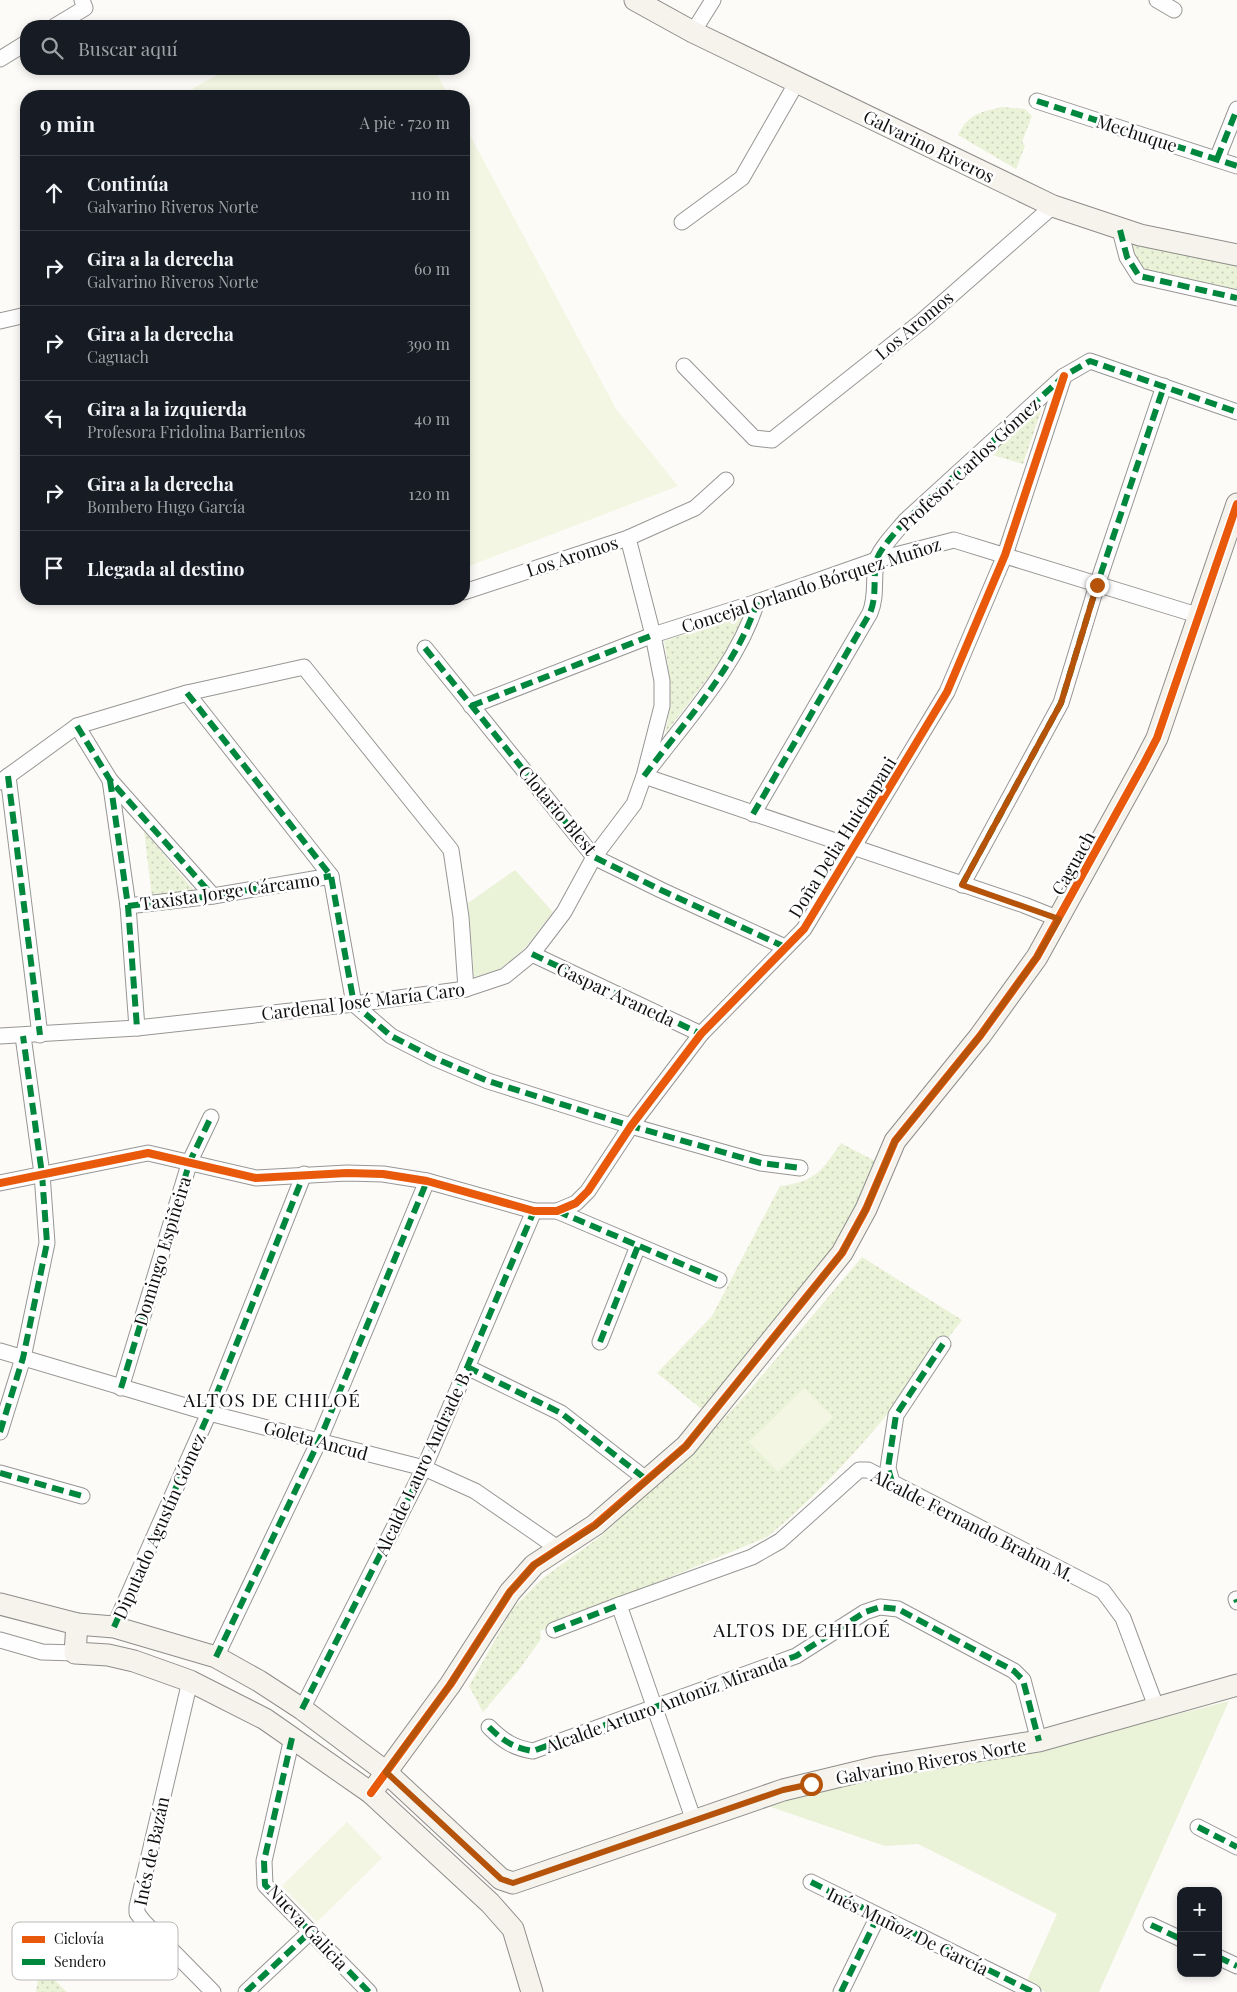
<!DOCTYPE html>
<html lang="es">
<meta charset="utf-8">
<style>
body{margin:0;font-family:"Playfair Display",serif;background:#242831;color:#f1f3f6}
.controls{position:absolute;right:15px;bottom:15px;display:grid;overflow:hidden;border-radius:10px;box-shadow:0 2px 8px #0003}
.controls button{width:45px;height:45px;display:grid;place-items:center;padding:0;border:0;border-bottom:1px solid #363941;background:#171b24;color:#f1f3f6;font:25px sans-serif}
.stop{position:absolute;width:15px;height:15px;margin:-11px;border:4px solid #b45309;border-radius:50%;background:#fff}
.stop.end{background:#b45309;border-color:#fff;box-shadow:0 1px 5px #0008}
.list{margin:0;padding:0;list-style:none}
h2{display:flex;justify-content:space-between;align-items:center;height:65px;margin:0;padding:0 20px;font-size:21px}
h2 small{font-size:16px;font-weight:400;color:#9ea1a6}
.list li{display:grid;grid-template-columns:32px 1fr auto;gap:15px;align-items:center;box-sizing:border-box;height:75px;padding:0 20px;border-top:1px solid #363941}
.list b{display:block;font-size:19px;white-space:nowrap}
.list p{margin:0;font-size:16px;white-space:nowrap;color:#9ea1a6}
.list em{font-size:16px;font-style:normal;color:#9ea1a6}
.icon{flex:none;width:28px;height:28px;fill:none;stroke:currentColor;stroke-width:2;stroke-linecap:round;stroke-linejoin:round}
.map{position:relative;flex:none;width:1237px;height:1992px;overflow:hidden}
.search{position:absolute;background:#171b24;box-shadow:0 2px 8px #0003;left:20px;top:20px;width:450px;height:55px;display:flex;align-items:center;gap:12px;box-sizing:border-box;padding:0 18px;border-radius:20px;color:#9ea1a6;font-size:19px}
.panel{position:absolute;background:#171b24;box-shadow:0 2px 8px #0003;left:20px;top:90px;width:450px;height:515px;border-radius:20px}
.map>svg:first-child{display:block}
</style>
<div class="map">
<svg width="1237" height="1992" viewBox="0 0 1237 1992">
<defs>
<pattern id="grass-dots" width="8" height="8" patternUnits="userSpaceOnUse" patternTransform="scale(1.25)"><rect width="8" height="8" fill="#eaf2d8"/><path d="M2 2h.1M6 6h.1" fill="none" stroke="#c8ceb8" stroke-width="1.8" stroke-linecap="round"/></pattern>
</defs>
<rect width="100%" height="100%" fill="#fdfbf7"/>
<g fill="url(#grass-dots)">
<path d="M 1002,107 L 1025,109 L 1032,116 L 1022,142 L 1025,146 L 1016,169 L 958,135 C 968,114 981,112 1002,107 Z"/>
<polygon points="1128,239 1237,261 1237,292 1143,272 1135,262"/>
<polygon points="1045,399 1023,464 986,453"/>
<path d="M 743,616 C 730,655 690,700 665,734 C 674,701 670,673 664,641 Z"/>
<polygon points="144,831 196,893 152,897"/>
<path d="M 841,1143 L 884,1166 L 866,1209 L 710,1416 L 657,1373 L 712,1316 L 780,1186 C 816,1182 822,1170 841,1143 Z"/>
<path d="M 862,1257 L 962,1320 C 903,1396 842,1476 767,1537 L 540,1631 L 541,1639 L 518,1671 L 483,1712 L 469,1686 L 513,1608 L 543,1578 L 601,1536 L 702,1443 L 748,1392 Z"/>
<polygon points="40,1966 67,1992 36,1992"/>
</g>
<g fill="#eaf2d8">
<polygon points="515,870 553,912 525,948 500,969 474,977 468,903"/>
<polygon points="1229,1701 1099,1992 1045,1992 1026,1983 1057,1914 918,1844 885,1846 762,1804 876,1772 1046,1748"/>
</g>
<g fill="#f2f6e2">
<polygon points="229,69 434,69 449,96 195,96 193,88"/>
<polygon points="464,124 616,409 678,486 464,568"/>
<polygon points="804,1388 833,1417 778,1472 749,1442"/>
<polygon points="347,1822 382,1858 317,1922 282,1886"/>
</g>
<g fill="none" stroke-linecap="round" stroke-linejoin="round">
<defs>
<g id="street">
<polyline points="1157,0 1174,10"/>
<polyline points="55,26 85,8 82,0"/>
<polyline points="693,32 713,0"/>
<polyline points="0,59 26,43"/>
<polyline points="1037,101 1237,166"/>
<polyline points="1217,159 1237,109"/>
<polyline points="682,222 742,178 797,82"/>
<polyline points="1120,230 1127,257 1139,276 1237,298"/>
<polyline points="0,321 26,315"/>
<polyline points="684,366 754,438 772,440 922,321 1053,206"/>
<polyline points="464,592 628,538 695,508 726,480"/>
<path d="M 757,602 C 736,668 685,721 644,776 L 1024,905 L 1059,919"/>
<polyline points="425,648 594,857 661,890 785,947"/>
<polyline points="187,693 331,876 354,1004 391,1036 434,1058 488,1081 631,1126 761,1163 800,1168"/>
<polyline points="471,706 653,635 757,602 876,560 954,540 1197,615"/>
<polyline points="77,726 110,780 213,896"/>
<polyline points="8,776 40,1035"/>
<polyline points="110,780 128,906 137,1028"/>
<polyline points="0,782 77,726 187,693 304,667 451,850 461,917 466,989"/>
<path d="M 753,814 L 870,613 C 877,596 873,581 876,563 C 877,551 898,530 905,521 L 1064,376 L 1090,361 L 1237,412"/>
<polyline points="962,885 1061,703 1097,585 1164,386"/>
<polyline points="128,906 213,896 331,876"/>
<polyline points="532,954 701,1034"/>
<polyline points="0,1036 137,1028 354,1004 466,989 505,976 532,954 564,912 594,857 634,804 644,776 662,706 662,681 653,635 628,538"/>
<polyline points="0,1183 148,1153 256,1178 347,1173 383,1174 427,1181 534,1211 557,1211 576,1203 588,1191 631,1126 701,1034 804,929 947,692 1005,555 1064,376"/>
<polyline points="557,1211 719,1280"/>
<polyline points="600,1342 638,1246"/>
<polyline points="0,1351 209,1413 424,1468 475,1491 559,1549"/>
<polyline points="467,1367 561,1413 647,1480"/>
<polyline points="121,1388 190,1161 211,1117"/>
<polyline points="0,1432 23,1358 47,1243 42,1174 23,1036"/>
<polyline points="0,1473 82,1496"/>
<polyline points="892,1482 888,1468 896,1415 943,1344"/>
<polyline points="1236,1599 1237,1602"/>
<polyline points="114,1627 209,1413 304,1174"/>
<polyline points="554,1630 619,1605"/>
<polyline points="0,1640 42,1652 75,1653"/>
<polyline points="216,1657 319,1441 427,1181"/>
<polyline points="190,1681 137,1907 137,1913 144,1922 213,1992"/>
<polyline points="302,1709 424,1468 534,1211"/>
<path d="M 489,1727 C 503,1741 514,1748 533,1751 L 796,1656 L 865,1612 L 880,1607 L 898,1609 L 1014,1671 L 1023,1680 L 1039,1741"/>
<polyline points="292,1738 264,1861 265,1885 369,1992"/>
<polyline points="694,1821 619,1605 752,1557 780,1541 859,1470 868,1470 1103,1591 1123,1618 1157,1709"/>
<polyline points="1198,1827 1237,1847"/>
<polyline points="811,1882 1033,1992"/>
<polyline points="1151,1925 1181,1939"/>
<polyline points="1218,1957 1237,1966"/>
<polyline points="246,1992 311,1931"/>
<polyline points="841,1992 878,1916"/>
</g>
<g id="secondary">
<polyline points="635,0 693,32 1053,206 1140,235 1237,255"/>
<polyline points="0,1604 77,1624 114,1627 216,1657 259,1681 302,1709 386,1772 501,1879 513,1883 783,1790 878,1767 1039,1741 1237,1685"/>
<polyline points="77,1624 75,1653 108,1655 134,1661 190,1681 265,1719 371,1793 490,1903 513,1929 532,1992"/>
<polyline points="371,1793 450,1685 510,1592 534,1565 595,1525 686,1446 842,1253 866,1209 895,1141 980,1036 1037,957 1143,765 1157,738 1237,504"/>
</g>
</defs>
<use href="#street" stroke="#979695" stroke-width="17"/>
<use href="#secondary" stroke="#8e8d8b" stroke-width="23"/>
<use href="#street" stroke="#fffefe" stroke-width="15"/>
<use href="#secondary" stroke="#f5f3ec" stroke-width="21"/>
<g stroke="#00873e" stroke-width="6" stroke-dasharray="12 6" stroke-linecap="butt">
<polyline points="1037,101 1237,166"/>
<polyline points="1217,159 1237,109"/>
<polyline points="1120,230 1127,257 1139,276 1237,298"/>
<polyline points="425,648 594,857 661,890 785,947"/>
<polyline points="187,693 331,876 354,1004 391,1036 434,1058 488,1081 631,1126 761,1163 800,1168"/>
<polyline points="471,706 653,635"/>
<polyline points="77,726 110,780 213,896"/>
<polyline points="8,776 40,1035"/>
<path d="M 644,776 C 685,721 736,668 757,602"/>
<polyline points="110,780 128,906 137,1028"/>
<path d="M 753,814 L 870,613 C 877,596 873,581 876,563 C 877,551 898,530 905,521 L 1064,376 L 1090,361 L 1237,412"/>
<polyline points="962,885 1061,703 1097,585 1164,386"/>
<polyline points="128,906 213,896 331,876"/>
<polyline points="532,954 701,1034"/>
<polyline points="557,1211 719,1280"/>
<polyline points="600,1342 638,1246"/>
<polyline points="467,1367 561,1413 647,1480"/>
<polyline points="121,1388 190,1161 211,1117"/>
<polyline points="0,1432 23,1358 47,1243 42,1174 23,1036"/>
<polyline points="0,1473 82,1496"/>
<polyline points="892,1482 888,1468 896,1415 943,1344"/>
<polyline points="1236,1599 1237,1602"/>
<polyline points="114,1627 209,1413 304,1174"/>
<polyline points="554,1630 619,1605"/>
<polyline points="216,1657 319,1441 427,1181"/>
<polyline points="302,1709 424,1468 534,1211"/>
<path d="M 489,1727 C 503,1741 514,1748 533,1751 L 796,1656 L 865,1612 L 880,1607 L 898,1609 L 1014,1671 L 1023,1680 L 1039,1741"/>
<polyline points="292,1738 264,1861 265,1885 369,1992"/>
<polyline points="1198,1827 1237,1847"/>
<polyline points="811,1882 1033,1992"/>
<polyline points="1151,1925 1181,1939"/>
<polyline points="1218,1957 1237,1966"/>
<polyline points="246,1992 311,1931"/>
<polyline points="841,1992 878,1916"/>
</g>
<defs>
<g id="cycleway">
<polyline points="0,1183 148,1153 256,1178 347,1173 383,1174 427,1181 534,1211 557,1211 576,1203 588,1191 631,1126 701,1034 804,929 947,692 1005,555 1064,376"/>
<polyline points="371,1793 450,1685 510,1592 534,1565 595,1525 686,1446 842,1253 866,1209 895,1141 980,1036 1037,957 1143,765 1157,738 1237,504"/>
</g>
</defs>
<use href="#cycleway" stroke="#fff" stroke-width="11"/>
<use href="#cycleway" stroke="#e8590c" stroke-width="8"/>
</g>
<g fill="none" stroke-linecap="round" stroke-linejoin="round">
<polyline stroke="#b45309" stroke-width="6" points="811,1784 783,1790 513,1883 501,1879 386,1772 450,1685 510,1592 534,1565 595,1526 686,1446 842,1253 866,1209 895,1141 980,1036 1037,957 1059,919 962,885 1061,703 1097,585"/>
</g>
<g text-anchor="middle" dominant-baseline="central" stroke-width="5" stroke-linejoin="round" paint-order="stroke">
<g font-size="18" fill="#111" stroke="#fff">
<text transform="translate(1137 133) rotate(18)">Mechuque</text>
<text transform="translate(929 146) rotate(26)">Galvarino Riveros</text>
<text transform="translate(914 325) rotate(-40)">Los Aromos</text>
<text transform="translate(969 464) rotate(-43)">Profesor Carlos Gómez</text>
<text transform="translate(572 556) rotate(-18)">Los Aromos</text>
<text transform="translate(811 585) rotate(-18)">Concejal Orlando Bórquez Muñoz</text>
<text transform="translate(558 810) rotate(50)">Clotario Blest</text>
<text transform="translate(842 837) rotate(-58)">Doña Delia Huichapani</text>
<text transform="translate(1073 863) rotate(-61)">Caguach</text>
<text transform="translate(230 891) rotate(-8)">Taxista Jorge Cárcamo</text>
<text transform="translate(616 994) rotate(25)">Gaspar Araneda</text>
<text transform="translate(363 1001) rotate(-7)">Cardenal José María Caro</text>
<text transform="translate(162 1251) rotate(-73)">Domingo Espiñeira</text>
<text transform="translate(316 1440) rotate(15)">Goleta Ancud</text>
<text transform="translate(423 1462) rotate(-65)">Alcalde Lauro Andrade B.</text>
<text transform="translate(973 1525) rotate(27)">Alcalde Fernando Brahm M.</text>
<text transform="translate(159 1526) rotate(-66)">Diputado Agustín Gómez</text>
<text transform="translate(666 1703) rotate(-20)">Alcalde Arturo Antoniz Miranda</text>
<text transform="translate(931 1761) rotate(-10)">Galvarino Riveros Norte</text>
<text transform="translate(151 1851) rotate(-78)">Inés de Bazán</text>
<text transform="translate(308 1927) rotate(47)">Nueva Galicia</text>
<text transform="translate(908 1931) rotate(26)">Inés Muñoz De García</text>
</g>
<g font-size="19" letter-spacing="1" fill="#111" stroke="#fff">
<text x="272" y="1399">ALTOS DE CHILOÉ</text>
<text x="802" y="1629">ALTOS DE CHILOÉ</text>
</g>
</g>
<rect x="12" y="1922" width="166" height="58" rx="8" fill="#fff" stroke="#b8b8b8" stroke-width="1"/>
<rect x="22" y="1936" width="23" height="7" fill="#e8590c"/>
<rect x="22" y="1959" width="23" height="6" fill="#00873e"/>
<g font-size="14" fill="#111">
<text x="54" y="1944">Ciclovía</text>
<text x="54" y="1967">Sendero</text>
</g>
</svg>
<div class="controls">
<button>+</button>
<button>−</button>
</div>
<div class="stop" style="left:811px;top:1784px"></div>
<div class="stop end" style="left:1097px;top:585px"></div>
<div class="search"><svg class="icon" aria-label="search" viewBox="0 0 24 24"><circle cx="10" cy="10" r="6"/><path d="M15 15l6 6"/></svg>Buscar aquí</div>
<section class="panel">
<h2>9 min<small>A pie · 720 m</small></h2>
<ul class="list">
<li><svg class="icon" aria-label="ahead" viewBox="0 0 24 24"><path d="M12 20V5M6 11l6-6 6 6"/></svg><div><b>Continúa</b><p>Galvarino Riveros Norte</p></div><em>110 m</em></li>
<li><svg class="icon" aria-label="right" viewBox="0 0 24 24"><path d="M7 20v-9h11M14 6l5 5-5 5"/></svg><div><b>Gira a la derecha</b><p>Galvarino Riveros Norte</p></div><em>60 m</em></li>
<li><svg class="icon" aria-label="right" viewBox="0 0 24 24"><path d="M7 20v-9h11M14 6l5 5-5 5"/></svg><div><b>Gira a la derecha</b><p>Caguach</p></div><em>390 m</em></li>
<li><svg class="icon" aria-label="left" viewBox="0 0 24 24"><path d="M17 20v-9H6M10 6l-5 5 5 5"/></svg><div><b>Gira a la izquierda</b><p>Profesora Fridolina Barrientos</p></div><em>40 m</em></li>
<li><svg class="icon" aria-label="right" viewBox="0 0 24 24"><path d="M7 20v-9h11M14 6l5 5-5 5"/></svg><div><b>Gira a la derecha</b><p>Bombero Hugo García</p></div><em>120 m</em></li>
<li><svg class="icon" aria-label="arrive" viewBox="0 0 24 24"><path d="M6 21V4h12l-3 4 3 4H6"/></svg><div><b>Llegada al destino</b></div></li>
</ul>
</section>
</div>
